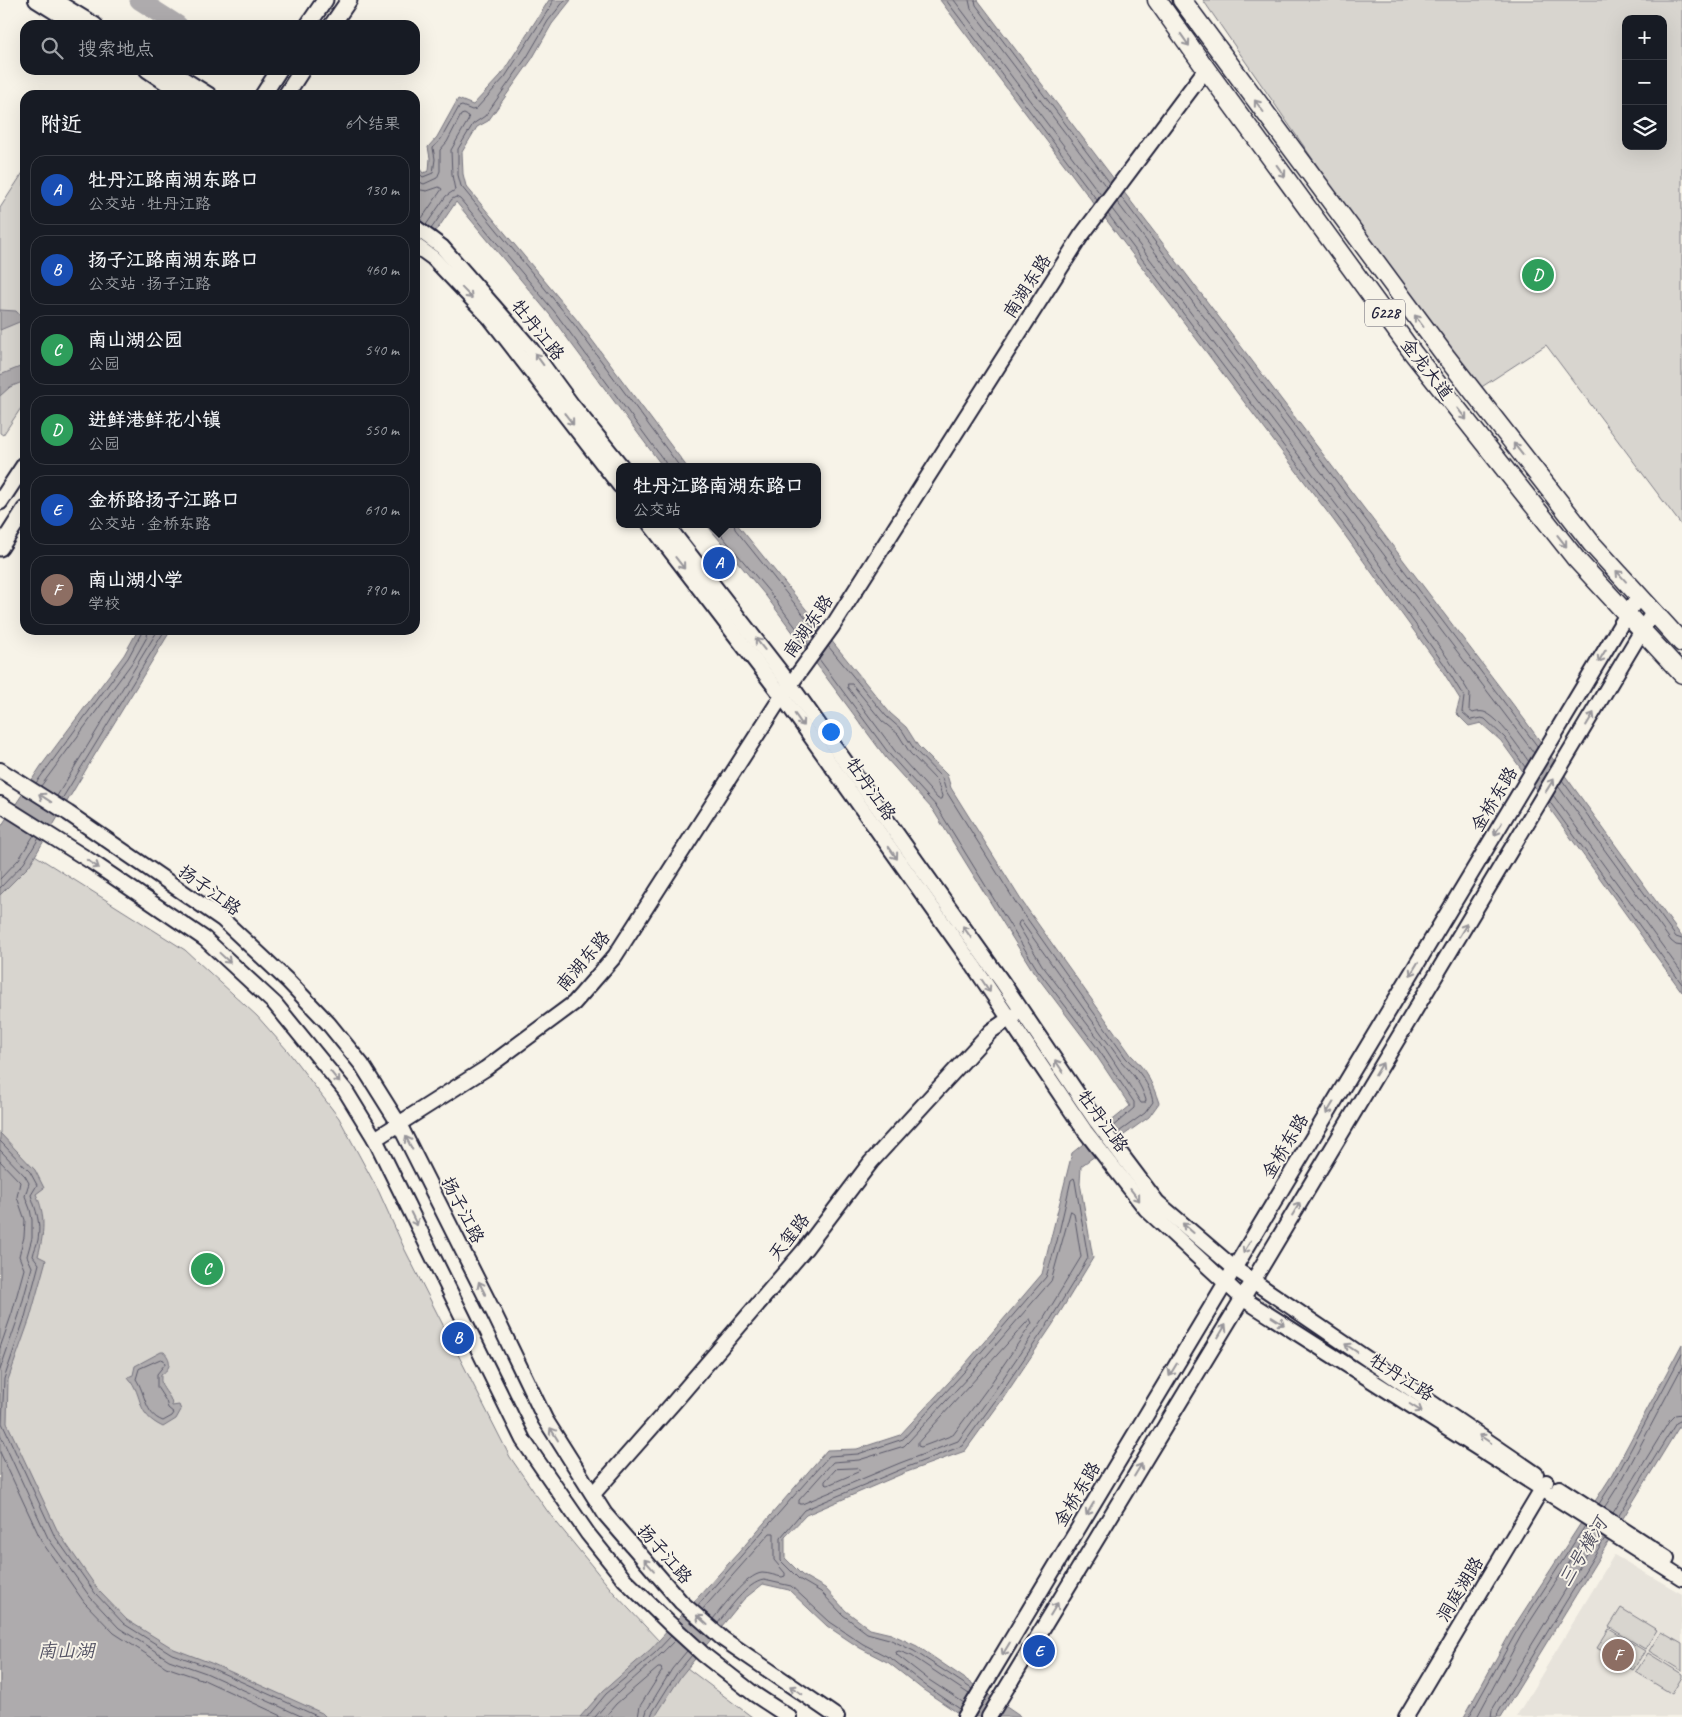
<!DOCTYPE html>
<html lang="zh">
<meta charset="utf-8">
<style>
body{margin:0;font-family:Caveat,"LXGW WenKai TC",sans-serif;background:#242831;color:#f1f3f6}
.controls{position:absolute;right:15px;top:15px;display:grid;overflow:hidden;border-radius:10px;box-shadow:0 5px 20px #0002}
.controls button{width:45px;height:45px;display:grid;place-items:center;padding:0;border:0;border-bottom:1px solid #363941;background:#171b24;color:#f1f3f6;font:25px sans-serif}
.you{position:absolute;left:830px;top:731px;width:18px;height:18px;margin:-12px;border:4px solid #fff;border-radius:50%;background:#1a73e8;box-shadow:0 0 0 8px #1a73e833}
.badge{display:grid;place-items:center;width:32px;height:32px;border-radius:50%;background:#1f6fb2;color:#fff;font-size:16px;font-weight:700}
.pin{position:absolute;translate:-50% -50%;border:2px solid #fff;box-shadow:0 1px 5px #0006}
.popup{position:absolute;left:616px;top:463px;width:205px;height:65px;box-sizing:border-box;display:grid;place-content:center;border-radius:10px;background:#171b24;filter:drop-shadow(0 1px 4px #0005);font-size:16px;white-space:nowrap;color:#9ea1a6}
.popup b{font-size:19px;color:#f1f3f6}
.popup::after{content:'';position:absolute;left:50%;top:100%;margin-left:-10px;border:10px solid transparent;border-top-color:#171b24}
.list{margin:0;padding:0;list-style:none}
h2{display:flex;justify-content:space-between;align-items:center;height:65px;margin:0;padding:0 20px;font-size:21px}
h2 small{font-size:16px;font-weight:400;color:#9ea1a6}
.list li{display:grid;grid-template-columns:32px 1fr auto;gap:15px;align-items:center;box-sizing:border-box;height:70px;margin:0 10px 10px;padding:0 10px;border:1px solid #363941;border-radius:15px}
.list b{display:block;font-size:19px;white-space:nowrap}
.list p{margin:0;font-size:16px;white-space:nowrap;color:#9ea1a6}
.list em{font-size:16px;font-style:normal;color:#9ea1a6}
.icon{flex:none;width:28px;height:28px;fill:none;stroke:currentColor;stroke-width:2;stroke-linecap:round;stroke-linejoin:round}
.map{position:relative;flex:none;width:1682px;height:1717px;overflow:hidden}
.search{position:absolute;background:#171b24;box-shadow:0 5px 20px #0002;left:20px;top:20px;width:400px;height:55px;display:flex;align-items:center;gap:12px;box-sizing:border-box;padding:0 18px;border-radius:15px;color:#9ea1a6;font-size:19px}
.panel{position:absolute;background:#171b24;box-shadow:0 5px 20px #0002;left:20px;top:90px;width:400px;height:545px;border-radius:15px}
.map>svg:first-child{display:block}
</style>
<div class="map">
<svg width="1682" height="1717" viewBox="0 0 1682 1717">
<rect width="100%" height="100%" fill="#f7f3e8"/>
<filter id="ink" filterUnits="userSpaceOnUse"><feTurbulence type="fractalNoise" baseFrequency=".02" numOctaves="2"/><feDisplacementMap in="SourceGraphic" scale="10" xChannelSelector="R" yChannelSelector="G"/><feConvolveMatrix kernelMatrix="1 2 1 2 8 2 1 2 1" color-interpolation-filters="sRGB"/></filter>
<g filter="url(#ink)">
<polygon fill="#e7e3db" points="1614,1555 1682,1594 1682,1717 1516,1717"/>
<g fill="#d8d5cf" stroke="#7d7c85" fill-rule="evenodd">
<path d="M 1203,0 L 1682,0 L 1682,526 L 1546,345 L 1477,390 L 1345,206 ZM 1626,19 L 1663,19 L 1663,146 L 1626,146 Z"/>
<polygon points="24,171 25,402 3,435 0,433 0,208"/>
<polygon points="0,833 185,950 257,1016 287,1050 339,1118 379,1192 405,1250 510,1457 548,1512 614,1593 660,1642 687,1668 752,1717 0,1717"/>
<polygon points="1621,1608 1657,1630 1645,1649 1609,1627"/>
<polygon points="1609,1629 1645,1651 1633,1670 1597,1648"/>
<polygon points="1661,1632 1682,1644 1682,1671 1649,1651"/>
<polygon points="1648,1653 1682,1674 1682,1677 1672,1694 1636,1672"/>
</g>
<g fill="#aeabad" stroke="#76747f">
<polygon points="549,0 571,0 552,24 532,59 488,121 477,127 462,152 463,174 466,186 577,320 687,467 663,467 550,315 456,202 415,262 415,191 418,187 415,163 423,173 429,171 430,158 428,147 437,137 458,99 473,105 501,75"/>
<polygon points="940,0 978,0 1524,719 1682,937 1682,992 1501,741 1481,723 1469,726 1456,713 1460,699 1440,667 1344,534"/>
<polygon points="0,310 16,311 24,320 0,330"/>
<polygon points="25,365 25,381 10,387 0,396 0,375"/>
<path d="M 706,524 L 737,524 L 890,713 L 906,727 L 918,746 L 947,775 L 951,788 L 1021,900 L 1131,1055 C 1146,1070 1152,1082 1159,1103 L 1149,1117 L 1081,1166 L 1080,1183 L 1093,1258 L 1053,1324 L 1002,1400 L 965,1451 L 904,1473 L 806,1515 L 785,1537 L 785,1558 L 802,1575 L 825,1588 L 846,1611 L 870,1629 L 891,1634 L 917,1646 L 1021,1717 L 964,1717 L 922,1689 L 889,1663 L 860,1648 L 827,1626 L 789,1590 L 763,1584 L 744,1599 L 681,1676 L 655,1717 L 580,1717 L 603,1691 L 651,1649 L 739,1552 L 827,1450 L 857,1449 L 900,1435 L 961,1369 L 1042,1274 L 1072,1153 L 1130,1106 L 1092,1049 L 1033,971 L 933,810 L 886,758 L 766,596 Z"/>
<polygon points="138,630 171,630 91,761 29,866 0,895 0,828 41,766 124,655"/>
<path d="M 0,1133 L 35,1170 L 44,1188 L 36,1194 C 46,1215 44,1234 38,1256 L 46,1260 L 30,1318 L 8,1380 L 7,1423 L 58,1532 L 99,1591 L 127,1620 L 174,1649 L 211,1663 L 322,1713 L 326,1717 L 0,1717 Z"/>
<polygon points="1682,1344 1682,1422 1501,1717 1464,1717 1513,1628 1612,1475"/>
<path d="M 161,1352 L 164,1352 C 172,1361 171,1368 161,1375 C 159,1391 172,1393 172,1406 L 179,1405 L 181,1410 L 176,1419 L 163,1427 C 134,1413 145,1398 128,1377 L 133,1375 L 135,1366 Z"/>
</g>
<g fill="none" stroke-linecap="round" stroke-linejoin="round">
<g stroke="#5a5969" stroke-width="1">
<polyline points="565,0 548,21 527,57 485,116 473,124 458,149 458,175 461,186 573,323 680,467"/>
<polyline points="946,0 1097,200"/>
<polyline points="954,0 1101,195"/>
<polyline points="969,0 971,9 1107,188"/>
<polyline points="975,0 976,5 1110,183"/>
<polyline points="415,170 423,177 433,173 435,159 433,148 441,139 459,107 462,106 472,110 476,109 505,77 552,4 552,0"/>
<polyline points="415,180 424,184 437,178 440,171 440,150 447,142 461,115 464,114 468,116 469,119 451,150 452,175 455,190 446,196 426,225"/>
<polyline points="415,189 427,191 439,187 442,189 420,221"/>
<polyline points="1121,197 1538,747"/>
<polyline points="1117,202 1534,753"/>
<path d="M 1112,209 L 1353,527 L 1449,660 L 1470,694 L 1469,710 L 1473,713 C 1476,712 1480,711 1484,712 C 1499,717 1520,749 1529,762"/>
<polyline points="1108,214 1348,531 1444,664 1464,697 1462,712 1471,720 1481,718 1485,719 1505,738 1525,767"/>
<polyline points="431,229 452,199 456,197 460,199 554,311 665,462 666,467"/>
<polyline points="712,524 770,593 809,645"/>
<polyline points="734,524 735,529 818,633"/>
<path d="M 828,646 L 886,716 L 902,730 L 914,749 L 942,778 L 946,791 L 1016,903 L 1126,1058 C 1139,1071 1150,1084 1153,1102 L 1145,1113 L 1116,1134"/>
<polyline points="819,659 890,755 937,807 1037,969 1096,1046 1134,1102 1134,1108 1111,1128"/>
<polygon points="848,684 852,684 882,721 898,734 910,753 937,781 942,796 941,799 938,799 895,751 848,688"/>
<polyline points="1562,780 1676,937 1682,939"/>
<polyline points="36,783 128,658 141,634 142,630"/>
<polyline points="41,786 134,660 147,637 148,630"/>
<polyline points="1558,786 1671,941 1676,945 1682,946"/>
<polyline points="1553,795 1682,973"/>
<polyline points="57,796 158,630"/>
<polyline points="62,799 165,630"/>
<polyline points="1549,801 1682,984"/>
<polyline points="0,879 19,859 34,835"/>
<polyline points="0,888 24,863 39,838"/>
<path d="M 1021,921 L 1121,1061 C 1133,1074 1141,1084 1146,1100 L 1145,1103 L 1141,1103 L 1101,1042 L 1042,965 L 1018,925 L 1019,922 Z"/>
<path d="M 0,1141 L 30,1172 L 37,1185 L 31,1195 C 36,1211 41,1222 38,1240 C 37,1245 34,1250 33,1256 L 39,1264 L 25,1317 L 4,1379 L 2,1423 L 54,1535 L 95,1593 L 124,1624 L 172,1654 L 209,1667 L 319,1717"/>
<polyline points="0,1150 25,1176 29,1183 25,1196 30,1209 32,1220 32,1238 27,1256 32,1267 19,1315 0,1370"/>
<polyline points="0,1161 20,1182 17,1197 25,1220 24,1237 19,1256 24,1269 12,1313 0,1348"/>
<polygon points="1071,1211 1074,1213 1081,1257 1044,1318 993,1393 958,1441 900,1463 802,1504 799,1504 799,1500 833,1462 859,1460 904,1446 908,1442 969,1376 1051,1281"/>
<polygon points="1030,1319 1032,1323 987,1389 953,1435 921,1447 918,1446 918,1443"/>
<path d="M 161,1359 L 164,1360 L 165,1364 L 157,1374 L 157,1387 L 166,1401 L 168,1408 L 174,1413 L 172,1416 L 163,1421 C 144,1414 146,1394 136,1379 L 139,1369 Z"/>
<polyline points="0,1434 48,1538 90,1597 119,1628 169,1660 206,1673 303,1717"/>
<polyline points="0,1452 42,1542 84,1602 114,1633 166,1667 204,1680 284,1717"/>
<polygon points="857,1468 860,1470 858,1472 828,1485 825,1484 825,1481 836,1469"/>
<polyline points="1599,1504 1616,1477 1682,1354"/>
<polyline points="1604,1508 1622,1480 1682,1367"/>
<polyline points="1613,1513 1670,1420 1675,1415 1682,1414"/>
<polyline points="1618,1517 1676,1423 1682,1420"/>
<polyline points="697,1606 829,1456 858,1454 903,1439 964,1372 1046,1277 1057,1241 1071,1180 1074,1178 1075,1181 1088,1258 1049,1322 998,1397 962,1446 902,1469 804,1510 781,1537 781,1561 799,1579 821,1592 843,1615 867,1633 889,1639 914,1651 972,1689"/>
<path d="M 702,1610 L 770,1533 L 774,1533 L 774,1560 L 785,1573 L 785,1576 L 782,1577 C 776,1576 769,1573 762,1573 C 747,1574 722,1608 713,1619"/>
<path d="M 718,1623 C 728,1611 747,1582 764,1580 L 791,1586 L 830,1622 L 863,1644 L 892,1659 L 925,1685 L 960,1709"/>
<polyline points="964,1703 929,1680 897,1655 896,1652 899,1651 912,1656 969,1694"/>
<polyline points="587,1717 606,1694 655,1653 671,1636"/>
<path d="M 595,1717 C 619,1688 650,1667 675,1640"/>
<polyline points="605,1717 616,1704 658,1668 661,1668 662,1671 640,1706 638,1717"/>
<polyline points="645,1717 647,1710 672,1669 687,1651"/>
<polyline points="651,1717 652,1713 677,1673 692,1655"/>
<polyline points="1469,1717 1517,1631 1585,1526"/>
<polyline points="1477,1717 1522,1634 1590,1529"/>
<polyline points="1491,1717 1492,1710 1504,1690 1599,1535"/>
<polyline points="1497,1717 1498,1713 1510,1693 1605,1538"/>
</g>
<polyline stroke="#aeabad" stroke-width="19" points="139,0 178,25"/>
<defs>
<g id="secondary">
<polyline points="36,0 76,25"/>
<polyline points="54,0 95,25"/>
<polyline points="147,70 184,95"/>
<polyline points="169,70 209,95"/>
<polyline points="415,227 442,247 531,349 572,405 622,467"/>
<polyline points="415,245 433,258 490,318 620,486"/>
<polyline points="650,524 782,696 973,965 1085,1131 1146,1209 1242,1298 1682,1578"/>
<polyline points="666,524 790,684 1003,983 1096,1121 1157,1202 1234,1268 1536,1474"/>
<polyline points="0,770 68,813 222,919 289,982 328,1023 362,1065 399,1124 493,1311 545,1419 605,1514 681,1602 723,1639 837,1717"/>
<polyline points="0,804 92,862 205,939 275,1004 345,1090 375,1139 523,1440 588,1534 624,1579 669,1623 704,1655 754,1694 789,1717"/>
<polyline points="375,1139 485,1069 574,1003 615,956 782,696 832,627 1081,236 1206,69"/>
<polyline points="1559,1488 1667,1558"/>
<polyline points="593,1494 675,1401 805,1249 871,1162 991,1031 1016,1014"/>
<polyline points="965,1717 1627,614 1639,596"/>
<polyline points="989,1717 1253,1281 1653,612"/>
<polyline points="1406,1717 1546,1482"/>
</g>
<g id="primary">
<polyline points="308,25 325,0"/>
<polyline points="332,25 349,0"/>
<polyline points="263,95 279,70"/>
<polyline points="286,95 302,70"/>
<polyline points="0,502 25,464"/>
<polyline points="0,548 25,509"/>
</g>
<g id="highway">
<polyline points="1157,0 1206,69 1413,353 1576,559 1682,674"/>
<polyline points="1182,0 1447,358 1592,544 1682,643"/>
</g>
</defs>
<use href="#secondary" stroke="#22223b" stroke-width="18"/>
<use href="#primary" stroke="#22223b" stroke-width="19"/>
<use href="#highway" stroke="#22223b" stroke-width="21"/>
<use href="#secondary" stroke="#f7f3e8" stroke-width="14"/>
<use href="#primary" stroke="#f7f3e8" stroke-width="15"/>
<use href="#highway" stroke="#f7f3e8" stroke-width="18"/>
</g>
<defs><path id="oneway-shaft" d="M-6 0H5M1.5-3L5.5 0L1.5 3" fill="none" stroke-width="1.6" stroke-linecap="round" stroke-linejoin="round" transform="scale(1.25)"/></defs>
<g stroke="#97959a">
<use href="#oneway-shaft" transform="translate(1185 40) rotate(55)"/>
<use href="#oneway-shaft" transform="translate(1259 106) rotate(-127)"/>
<use href="#oneway-shaft" transform="translate(1281 171) rotate(54)"/>
<use href="#oneway-shaft" transform="translate(467 293) rotate(46)"/>
<use href="#oneway-shaft" transform="translate(1419 321) rotate(-127)"/>
<use href="#oneway-shaft" transform="translate(539 359) rotate(-126)"/>
<use href="#oneway-shaft" transform="translate(1462 414) rotate(52)"/>
<use href="#oneway-shaft" transform="translate(569 419) rotate(52)"/>
<use href="#oneway-shaft" transform="translate(1518 449) rotate(-128)"/>
<use href="#oneway-shaft" transform="translate(1562 541) rotate(52)"/>
<use href="#oneway-shaft" transform="translate(680 563) rotate(52)"/>
<use href="#oneway-shaft" transform="translate(1621 576) rotate(-132)"/>
<use href="#oneway-shaft" transform="translate(760 644) rotate(-128)"/>
<use href="#oneway-shaft" transform="translate(1602 656) rotate(121)"/>
<use href="#oneway-shaft" transform="translate(1590 719) rotate(-59)"/>
<use href="#oneway-shaft" transform="translate(799 720) rotate(55)"/>
<use href="#oneway-shaft" transform="translate(1550 785) rotate(-58)"/>
<use href="#oneway-shaft" transform="translate(45 798) rotate(-147)"/>
<use href="#oneway-shaft" transform="translate(1498 829) rotate(121)"/>
<use href="#oneway-shaft" transform="translate(893 853) rotate(55)"/>
<use href="#oneway-shaft" transform="translate(93 864) rotate(34)"/>
<use href="#oneway-shaft" transform="translate(1463 930) rotate(-59)"/>
<use href="#oneway-shaft" transform="translate(967 932) rotate(-125)"/>
<use href="#oneway-shaft" transform="translate(225 958) rotate(43)"/>
<use href="#oneway-shaft" transform="translate(1414 969) rotate(121)"/>
<use href="#oneway-shaft" transform="translate(986 986) rotate(56)"/>
<use href="#oneway-shaft" transform="translate(1059 1066) rotate(-124)"/>
<use href="#oneway-shaft" transform="translate(1379 1069) rotate(-59)"/>
<use href="#oneway-shaft" transform="translate(335 1077) rotate(51)"/>
<use href="#oneway-shaft" transform="translate(1330 1108) rotate(121)"/>
<use href="#oneway-shaft" transform="translate(409 1143) rotate(-117)"/>
<use href="#oneway-shaft" transform="translate(1135 1195) rotate(52)"/>
<use href="#oneway-shaft" transform="translate(1296 1209) rotate(-59)"/>
<use href="#oneway-shaft" transform="translate(414 1219) rotate(64)"/>
<use href="#oneway-shaft" transform="translate(1188 1228) rotate(-139)"/>
<use href="#oneway-shaft" transform="translate(1247 1247) rotate(121)"/>
<use href="#oneway-shaft" transform="translate(482 1288) rotate(-117)"/>
<use href="#oneway-shaft" transform="translate(1278 1321) rotate(32)"/>
<use href="#oneway-shaft" transform="translate(1222 1331) rotate(-59)"/>
<use href="#oneway-shaft" transform="translate(1351 1348) rotate(-146)"/>
<use href="#oneway-shaft" transform="translate(1173 1370) rotate(121)"/>
<use href="#oneway-shaft" transform="translate(1416 1408) rotate(32)"/>
<use href="#oneway-shaft" transform="translate(554 1434) rotate(-122)"/>
<use href="#oneway-shaft" transform="translate(1485 1439) rotate(-146)"/>
<use href="#oneway-shaft" transform="translate(1138 1470) rotate(-59)"/>
<use href="#oneway-shaft" transform="translate(1090 1509) rotate(121)"/>
<use href="#oneway-shaft" transform="translate(649 1565) rotate(-131)"/>
<use href="#oneway-shaft" transform="translate(1054 1609) rotate(-59)"/>
<use href="#oneway-shaft" transform="translate(702 1620) rotate(-138)"/>
<use href="#oneway-shaft" transform="translate(1006 1649) rotate(121)"/>
<use href="#oneway-shaft" transform="translate(796 1690) rotate(-147)"/>
</g>
</g>
<g text-anchor="middle" dominant-baseline="central" stroke-width="4" stroke-linejoin="round" paint-order="stroke">
<rect fill="#f7f3e8" stroke="#62616f" stroke-width="1" x="1365" y="299.5" width="40" height="27" rx="4"/>
<g font-size="16" font-weight="bold" fill="#22223b">
<text x="1385" y="313">G228</text>
</g>
<g font-size="18" fill="#22223b" stroke="#f7f3e8">
<text transform="translate(1027 286) rotate(-57)">南湖东路</text>
<text transform="translate(538 330) rotate(51)">牡丹江路</text>
<text transform="translate(1427 369) rotate(52)">金龙大道</text>
<text transform="translate(808 626) rotate(-55)">南湖东路</text>
<text transform="translate(871 789) rotate(55)">牡丹江路</text>
<text transform="translate(1494 799) rotate(-59)">金桥东路</text>
<text transform="translate(210 890) rotate(36)">扬子江路</text>
<text transform="translate(583 961) rotate(-50)">南湖东路</text>
<text transform="translate(1103 1121) rotate(54)">牡丹江路</text>
<text transform="translate(1285 1146) rotate(-59)">金桥东路</text>
<text transform="translate(463 1210) rotate(63)">扬子江路</text>
<text transform="translate(789 1237) rotate(-52)">天玺路</text>
<text transform="translate(1402 1377) rotate(32)">牡丹江路</text>
<text transform="translate(1077 1494) rotate(-59)">金桥东路</text>
<text transform="translate(665 1554) rotate(49)">扬子江路</text>
<text transform="translate(1460 1589) rotate(-59)">洞庭湖路</text>
</g>
<g font-size="19" font-style="italic" fill="#535263" stroke="#f7f3e8">
<text transform="translate(1583 1552) rotate(-59)">三号横河</text>
<text x="66" y="1651">南山湖</text>
</g>
</g>
</svg>
<div class="controls">
<button>+</button>
<button>−</button>
<button><svg class="icon" aria-label="layers" viewBox="0 0 24 24"><path d="M12 4l9 5-9 5-9-5zM3 14l9 5 9-5"/></svg></button>
</div>
<div class="you"></div>
<div class="pin badge" style="left:719px;top:563px;background:#1a4fb4">A</div>
<div class="popup"><b>牡丹江路南湖东路口</b>公交站</div>
<div class="pin badge" style="left:458px;top:1338px;background:#1a4fb4">B</div>
<div class="pin badge" style="left:207px;top:1269px;background:#2e9e5b">C</div>
<div class="pin badge" style="left:1538px;top:275px;background:#2e9e5b">D</div>
<div class="pin badge" style="left:1039px;top:1651px;background:#1a4fb4">E</div>
<div class="pin badge" style="left:1618px;top:1655px;background:#8d6e63">F</div>
<div class="search"><svg class="icon" aria-label="search" viewBox="0 0 24 24"><circle cx="10" cy="10" r="6"/><path d="M15 15l6 6"/></svg>搜索地点</div>
<section class="panel">
<h2>附近<small>6个结果</small></h2>
<ul class="list">
<li><span class="badge" style="background:#1a4fb4">A</span><div><b>牡丹江路南湖东路口</b><p>公交站 · 牡丹江路</p></div><em>130 m</em></li>
<li><span class="badge" style="background:#1a4fb4">B</span><div><b>扬子江路南湖东路口</b><p>公交站 · 扬子江路</p></div><em>460 m</em></li>
<li><span class="badge" style="background:#2e9e5b">C</span><div><b>南山湖公园</b><p>公园</p></div><em>540 m</em></li>
<li><span class="badge" style="background:#2e9e5b">D</span><div><b>进鲜港鲜花小镇</b><p>公园</p></div><em>550 m</em></li>
<li><span class="badge" style="background:#1a4fb4">E</span><div><b>金桥路扬子江路口</b><p>公交站 · 金桥东路</p></div><em>610 m</em></li>
<li><span class="badge" style="background:#8d6e63">F</span><div><b>南山湖小学</b><p>学校</p></div><em>790 m</em></li>
</ul>
</section>
</div>
